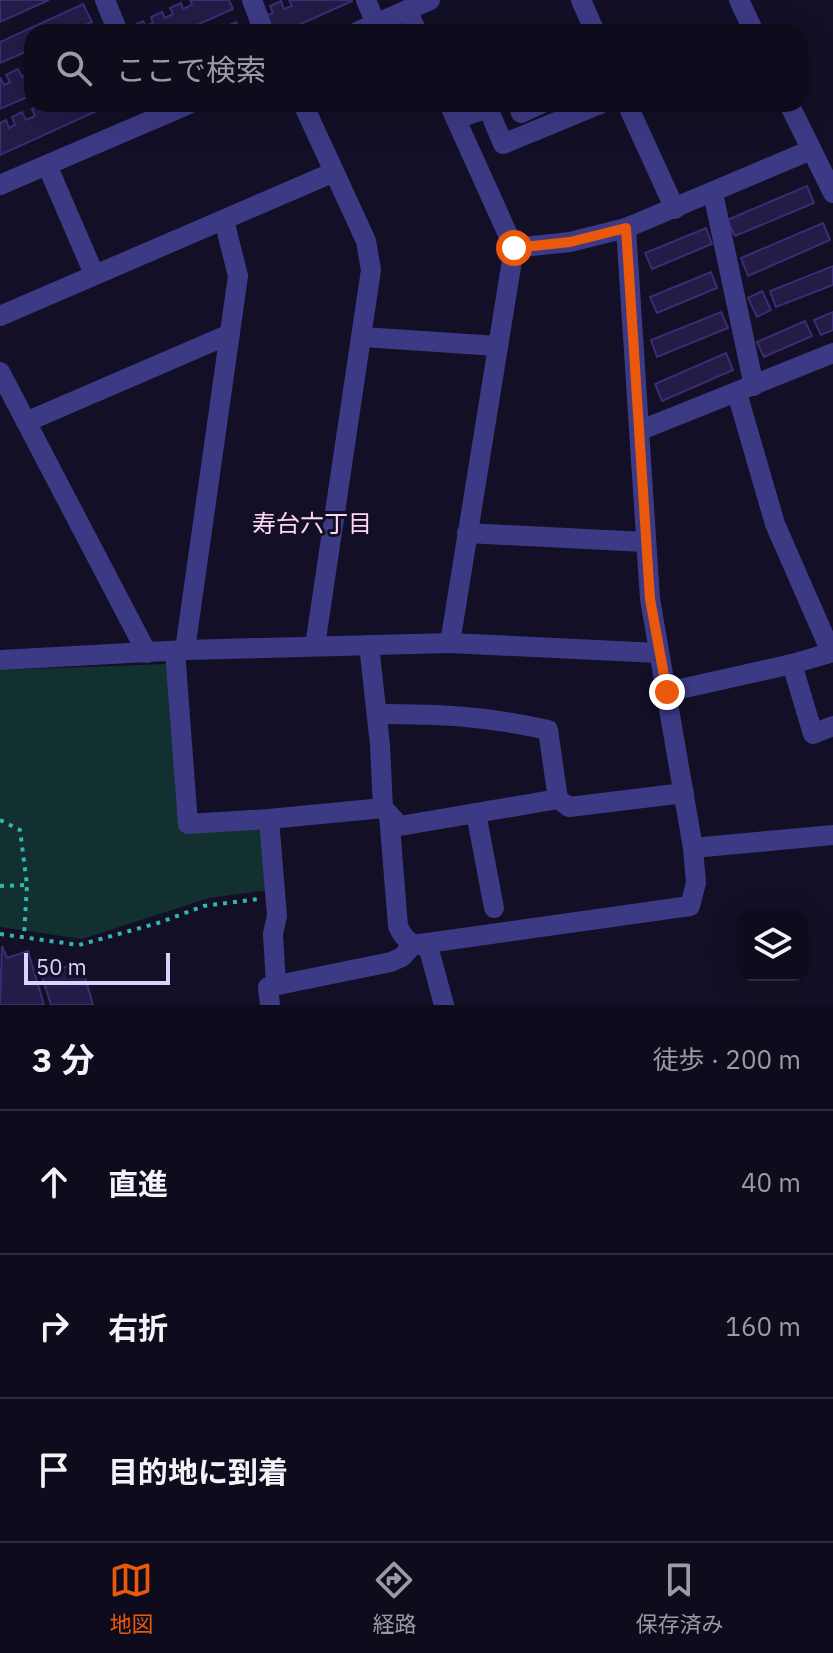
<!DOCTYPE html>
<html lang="ja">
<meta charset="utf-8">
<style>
body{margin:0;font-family:"IBM Plex Sans","Noto Sans JP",sans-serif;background:#171425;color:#f1f3f6}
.controls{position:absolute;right:24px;bottom:24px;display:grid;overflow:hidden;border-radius:16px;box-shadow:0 8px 32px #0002}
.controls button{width:72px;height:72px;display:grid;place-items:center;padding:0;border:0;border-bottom:2px solid #2e2b3b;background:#0e0b1c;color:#f1f3f6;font:40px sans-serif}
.scale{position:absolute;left:24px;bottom:20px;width:146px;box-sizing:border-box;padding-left:8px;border:4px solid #d9d4ff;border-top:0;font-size:22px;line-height:28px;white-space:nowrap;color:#d9d4ff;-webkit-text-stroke:6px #130f26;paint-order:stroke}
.stop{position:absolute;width:24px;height:24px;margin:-18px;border:6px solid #ea580c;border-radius:50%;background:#fff}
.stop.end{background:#ea580c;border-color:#fff;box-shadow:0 2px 8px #0008}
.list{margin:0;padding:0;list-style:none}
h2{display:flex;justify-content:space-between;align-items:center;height:104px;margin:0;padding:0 32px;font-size:34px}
h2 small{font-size:26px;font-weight:400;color:#9b9ba3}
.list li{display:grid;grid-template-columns:52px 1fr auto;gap:24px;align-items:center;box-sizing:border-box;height:144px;padding:0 32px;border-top:2px solid #2e2b3b}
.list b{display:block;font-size:30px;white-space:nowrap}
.list em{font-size:26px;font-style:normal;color:#9b9ba3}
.icon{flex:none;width:44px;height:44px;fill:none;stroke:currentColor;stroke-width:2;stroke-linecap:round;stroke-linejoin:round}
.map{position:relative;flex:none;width:833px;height:1005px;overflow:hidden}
.search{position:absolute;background:#0e0b1c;box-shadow:0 8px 32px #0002;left:24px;right:24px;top:24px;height:88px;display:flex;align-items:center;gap:20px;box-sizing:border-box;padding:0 28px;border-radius:24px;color:#9b9ba3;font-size:30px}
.sheet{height:536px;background:#0e0b1c}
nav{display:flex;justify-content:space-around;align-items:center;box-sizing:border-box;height:112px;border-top:2px solid #2e2b3b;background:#0e0b1c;font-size:22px;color:#9b9ba3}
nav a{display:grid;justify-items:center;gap:4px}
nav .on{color:#ea580c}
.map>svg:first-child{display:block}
</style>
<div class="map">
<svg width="833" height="1005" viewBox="0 0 833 1005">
<rect width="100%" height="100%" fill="#130f26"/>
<polygon fill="#12302f" points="167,664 182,832 261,828 270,890 209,898 82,939 0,927 0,670"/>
<g fill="#241b47" stroke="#3b2d73" stroke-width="2">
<polygon points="0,0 49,0 0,22"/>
<polygon points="190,0 229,0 233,9 181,32 132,32 130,27 143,21 146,26 153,23 151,17 162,12 165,18 173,14 170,8 181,3 183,9 192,5"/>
<polygon points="289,0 352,0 352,1 283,32 274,32 266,16 273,13 270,6 281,1 284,9 292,6"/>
<polygon points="83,4 92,22 69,32 32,32 32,49 0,63 0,42"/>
<polygon points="236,22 241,32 225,32 223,28"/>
<polygon points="32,63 32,95 0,109 0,77 4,85 10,82 6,75 18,69 22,77 29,74 26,66"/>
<polygon points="42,104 46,110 54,107 53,104 112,104 0,155 0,123 6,120 9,128 15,125 12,117 22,112 26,120 35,116 32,109"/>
<polygon points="807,186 814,203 735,236 727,220"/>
<polygon points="823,223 830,240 748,276 741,258"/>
<polygon points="706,228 712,244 652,269 645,253"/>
<polygon points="833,266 833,285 776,307 770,291"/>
<polygon points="711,272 717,288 657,313 650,297"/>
<polygon points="762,291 771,310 757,317 748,298"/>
<polygon points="721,312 728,328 657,357 651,340"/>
<polygon points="833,312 833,330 821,335 814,320"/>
<polygon points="805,321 812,336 764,357 757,342"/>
<polygon points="726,353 733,370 662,401 655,384"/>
<polygon points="2,946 7,958 28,951 44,1005 0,1005"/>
<polygon points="81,963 93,1005 51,1005 41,973"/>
</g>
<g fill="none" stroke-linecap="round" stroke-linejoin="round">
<g stroke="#2fb8b0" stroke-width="4" stroke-dasharray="4 6" stroke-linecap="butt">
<polyline points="0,820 20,830 27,885 24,936"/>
<polyline points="0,886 27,885"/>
<polyline points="0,934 79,945 158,923 204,906 258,899"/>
</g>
<g stroke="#3d3a85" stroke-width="20">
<polyline points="105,0 118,32"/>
<polyline points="252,0 264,32"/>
<polyline points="366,0 376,24"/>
<polyline points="581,0 595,32"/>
<polyline points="739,0 754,32"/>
<polyline points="407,10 417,32"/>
<polyline points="357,32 430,0"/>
<polyline points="303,104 366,241 371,270 315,646"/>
<polyline points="449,104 514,248 450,643"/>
<polyline points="518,104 521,113 541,104"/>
<polyline points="627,104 675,209"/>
<polyline points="789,104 833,193"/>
<polyline points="456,119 488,108 503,144 600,104"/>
<polyline points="47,165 94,274"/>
<polyline points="0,185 189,104"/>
<polyline points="713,193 754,386"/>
<polyline points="514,248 570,242 626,228 811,150"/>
<polyline points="0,316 334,172"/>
<polyline points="363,337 497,346"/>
<polyline points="0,372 147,653"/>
<polyline points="737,393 775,524 831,652"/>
<polyline points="26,422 230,334"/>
<polyline points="641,430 833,353"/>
<polyline points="467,533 645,542"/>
<polyline points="369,645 380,745 383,808 400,826 558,799 569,807 684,793"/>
<polyline points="185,650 238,276 224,220"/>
<polyline points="175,651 188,824 269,819 383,808"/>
<polyline points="0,660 185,650 450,643 659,653"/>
<polyline points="792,664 813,734 833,726"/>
<polyline points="667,692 792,664 833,652"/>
<path d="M 377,714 C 440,714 486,716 548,730 L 558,799"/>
<polyline points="476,813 494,908"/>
<path d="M 389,814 L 398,926 C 405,942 412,945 428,946 L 444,1005"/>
<polyline points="269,819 277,916 273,934 276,985"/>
<polyline points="693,848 833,835"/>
<polyline points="270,1005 268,987 391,962 402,957 413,945 690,906 696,883 693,848 650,599 626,228"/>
</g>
</g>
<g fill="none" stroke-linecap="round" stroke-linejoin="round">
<polyline stroke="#ea580c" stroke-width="10" points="514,248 570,242 626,228 650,599 667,692"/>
</g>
<g text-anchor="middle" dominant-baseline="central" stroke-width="6" stroke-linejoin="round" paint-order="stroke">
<g font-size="24" fill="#ffd6f0" stroke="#130f26">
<text x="312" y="523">寿台六丁目</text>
</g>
</g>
</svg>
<div class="controls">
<button><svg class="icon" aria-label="layers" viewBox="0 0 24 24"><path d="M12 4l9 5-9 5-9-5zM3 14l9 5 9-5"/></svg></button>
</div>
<div class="scale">50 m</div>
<div class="stop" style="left:514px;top:248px"></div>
<div class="stop end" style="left:667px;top:692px"></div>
<div class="search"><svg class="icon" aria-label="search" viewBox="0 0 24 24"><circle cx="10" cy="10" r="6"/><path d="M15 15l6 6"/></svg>ここで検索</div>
</div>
<section class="sheet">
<h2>3 分<small>徒歩 · 200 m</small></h2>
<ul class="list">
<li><svg class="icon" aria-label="ahead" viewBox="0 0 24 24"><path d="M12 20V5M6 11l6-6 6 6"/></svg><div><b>直進</b></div><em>40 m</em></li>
<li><svg class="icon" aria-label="right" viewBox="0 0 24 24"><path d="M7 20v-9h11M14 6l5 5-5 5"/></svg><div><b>右折</b></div><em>160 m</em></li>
<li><svg class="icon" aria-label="arrive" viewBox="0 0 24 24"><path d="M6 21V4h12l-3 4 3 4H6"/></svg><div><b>目的地に到着</b></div></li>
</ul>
</section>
<nav>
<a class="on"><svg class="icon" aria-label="map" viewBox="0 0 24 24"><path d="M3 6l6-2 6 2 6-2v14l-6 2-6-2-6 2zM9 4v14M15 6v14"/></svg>地図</a>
<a><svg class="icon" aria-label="directions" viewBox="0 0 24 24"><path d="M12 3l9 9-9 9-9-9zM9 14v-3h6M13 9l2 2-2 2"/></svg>経路</a>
<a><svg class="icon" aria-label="saved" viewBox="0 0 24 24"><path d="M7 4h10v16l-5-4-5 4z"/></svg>保存済み</a>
</nav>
